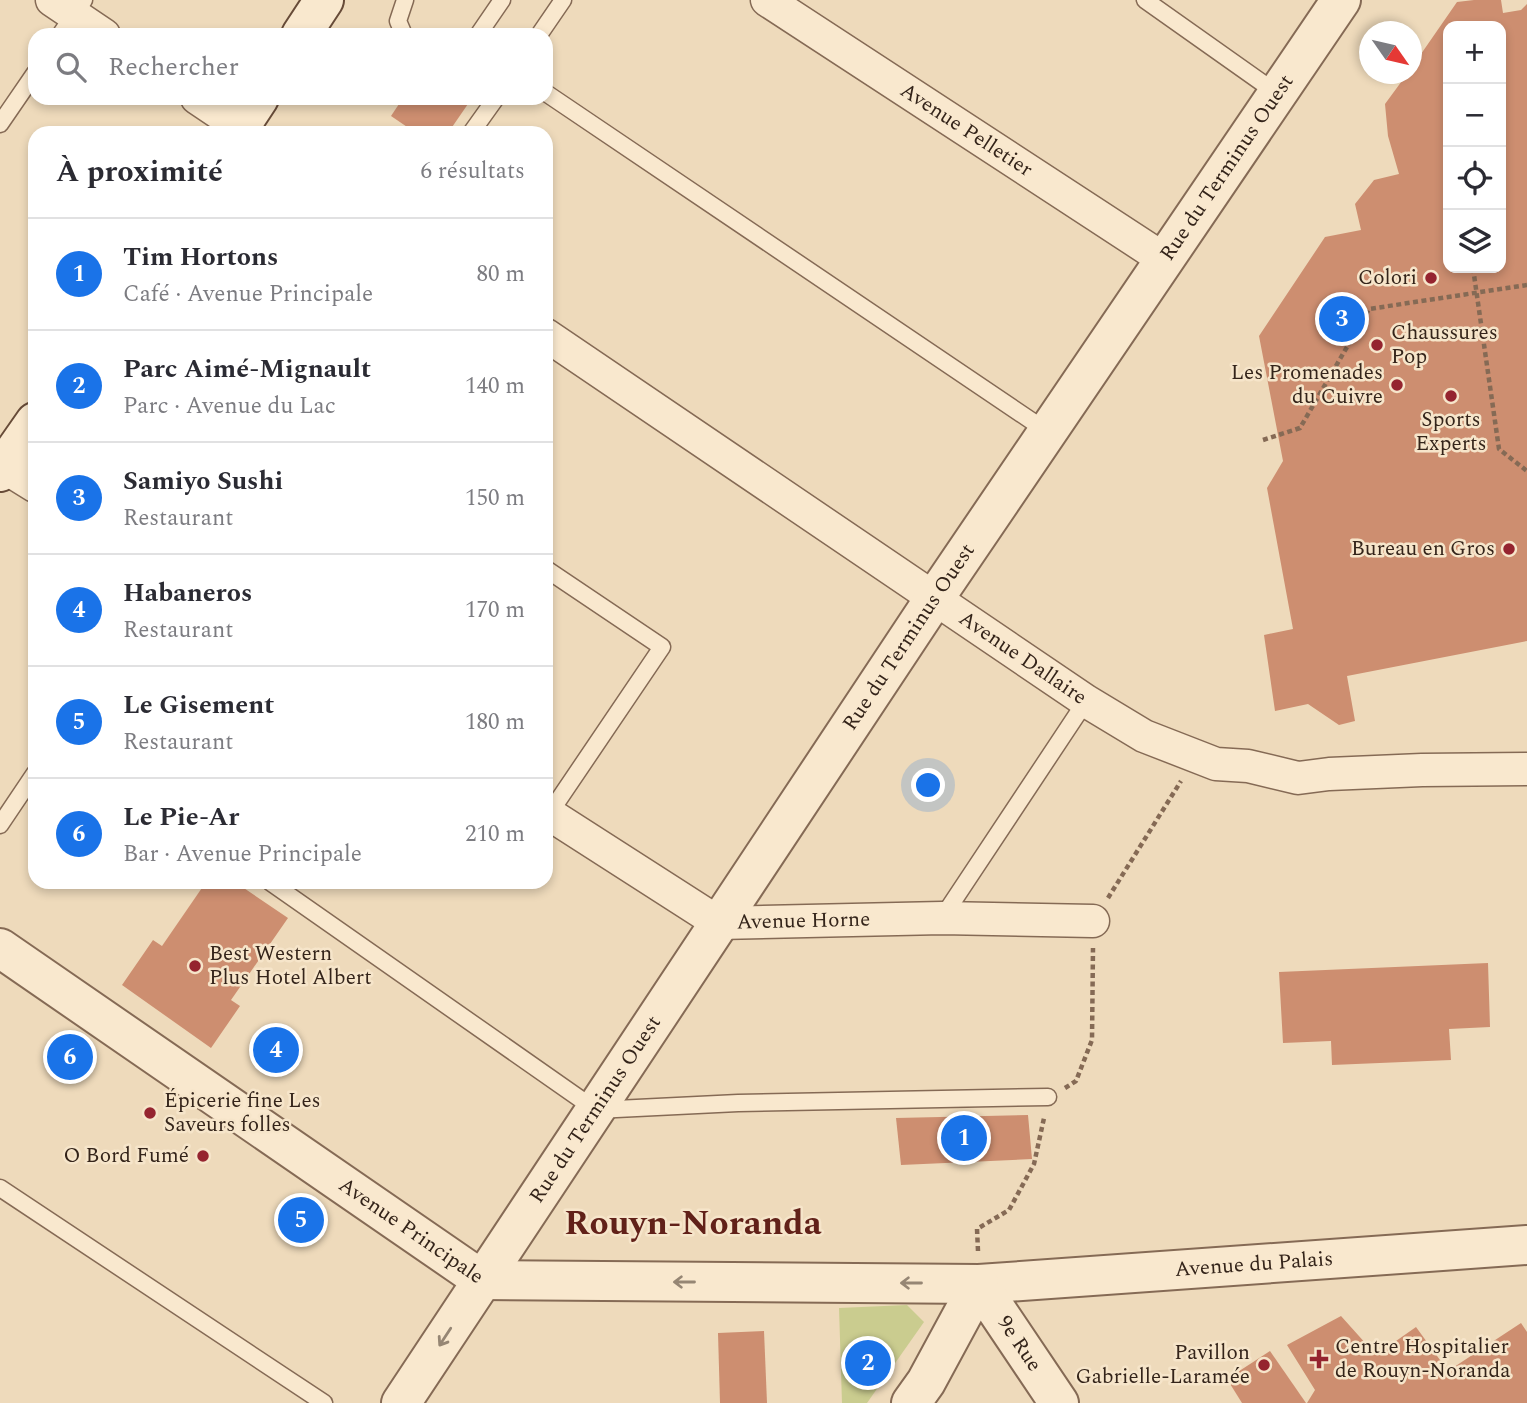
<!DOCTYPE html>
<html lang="fr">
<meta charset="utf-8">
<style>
body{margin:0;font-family:Spectral,serif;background:#f7f7f7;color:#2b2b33}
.controls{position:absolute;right:21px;top:21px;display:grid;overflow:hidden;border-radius:14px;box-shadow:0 4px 10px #0003}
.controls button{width:63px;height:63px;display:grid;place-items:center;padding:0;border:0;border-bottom:2px solid #e1e1e2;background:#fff;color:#2b2b33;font:35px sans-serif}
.compass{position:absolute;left:1359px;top:21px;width:63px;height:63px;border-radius:50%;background:#fff;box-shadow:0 4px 10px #0003;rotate:124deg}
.you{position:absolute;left:929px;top:786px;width:24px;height:24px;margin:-18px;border:5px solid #fff;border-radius:50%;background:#1a73e8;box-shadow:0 0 0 10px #1a73e833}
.badge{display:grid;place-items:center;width:46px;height:46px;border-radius:50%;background:#1a73e8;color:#fff;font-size:23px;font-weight:700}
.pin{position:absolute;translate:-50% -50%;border:4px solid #fff;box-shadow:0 2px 7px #0006}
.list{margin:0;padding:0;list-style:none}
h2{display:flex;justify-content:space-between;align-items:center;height:91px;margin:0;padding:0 28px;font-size:30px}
h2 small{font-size:23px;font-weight:400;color:#7c7c81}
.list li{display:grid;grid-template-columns:46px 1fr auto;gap:21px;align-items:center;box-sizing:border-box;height:112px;padding:0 28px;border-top:2px solid #e1e1e2}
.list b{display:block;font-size:26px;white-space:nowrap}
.list p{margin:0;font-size:23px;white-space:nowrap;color:#7c7c81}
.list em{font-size:23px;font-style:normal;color:#7c7c81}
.icon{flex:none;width:38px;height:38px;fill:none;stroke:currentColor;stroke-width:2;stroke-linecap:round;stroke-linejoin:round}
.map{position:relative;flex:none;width:1527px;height:1403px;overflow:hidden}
.search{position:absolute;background:#fff;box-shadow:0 4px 10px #0003;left:28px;top:28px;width:525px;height:77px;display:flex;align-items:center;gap:18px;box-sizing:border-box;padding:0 24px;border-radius:21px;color:#7c7c81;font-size:26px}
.panel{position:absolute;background:#fff;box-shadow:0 4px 10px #0003;left:28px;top:126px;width:525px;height:763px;border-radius:21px}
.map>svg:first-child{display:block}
</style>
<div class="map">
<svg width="1527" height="1403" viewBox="0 0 1527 1403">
<rect width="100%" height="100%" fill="#eedabb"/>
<polygon fill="#cacc8f" points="907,1305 924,1322 867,1403 842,1403 839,1308"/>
<g fill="#cd8e70" fill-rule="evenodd">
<path d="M 1474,0 L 1501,0 L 1503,13 L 1521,10 L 1527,4 L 1527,641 L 1347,676 L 1355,721 L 1339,725 L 1308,704 L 1275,711 L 1264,635 L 1293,629 L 1267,488 L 1283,461 L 1259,336 L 1325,237 L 1361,230 L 1355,204 L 1374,180 L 1399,174 L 1388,136 L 1385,104 L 1407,74 L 1412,74 L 1412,67 L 1457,2 ZM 1448,26 L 1501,26 L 1501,268 L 1448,268 Z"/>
<polygon points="403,98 466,98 470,101 448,133 416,133 391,116"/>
<polygon points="206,882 235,882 288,918 231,1000 240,1006 211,1048 122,985 153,940 162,946"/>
<polygon points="1488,963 1490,1027 1449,1029 1451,1060 1332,1065 1331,1041 1283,1043 1279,972"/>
<polygon points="1028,1115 1032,1159 901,1165 896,1118"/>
<polygon points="1341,1316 1376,1355 1416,1327 1448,1371 1521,1323 1527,1332 1527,1403 1307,1403 1315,1390 1287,1345"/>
<polygon points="764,1331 767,1403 720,1403 718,1333"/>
<polygon points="1270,1351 1306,1403 1242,1403 1227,1379"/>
</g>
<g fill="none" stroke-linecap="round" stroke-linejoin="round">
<defs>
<g id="service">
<polyline points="1145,0 1278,94"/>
<polyline points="60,35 84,0"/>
<polyline points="404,35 398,21 405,0"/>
<polyline points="478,35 502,0"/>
<polyline points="539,35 563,0"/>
<polyline points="546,93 1048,432"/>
<polyline points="0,124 35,73"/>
<polyline points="471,133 496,98"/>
<polyline points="546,569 662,647 549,814"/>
<polyline points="0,825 35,773"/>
<polyline points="270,882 596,1110 738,1103 1048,1097"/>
<polyline points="942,918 1086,701"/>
<polyline points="0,1188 324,1403"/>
</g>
<g id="minor">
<polyline points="52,0 104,35"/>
<path id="s1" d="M 767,0 L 1165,260"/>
<polyline points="197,98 249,133"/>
<path id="s2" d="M 546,335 L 1086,701 L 1144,736 L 1216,764 L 1248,766 L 1298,778 L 1329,774 L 1422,770 L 1527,769"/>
<polyline points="4,467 35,486"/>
<path id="s3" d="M 546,812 L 719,923 L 942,918 L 1093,921"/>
</g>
<g id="tertiary">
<path id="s4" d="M 0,948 L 482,1280 L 979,1284 L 1527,1245"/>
<path id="s5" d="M 979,1284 L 1059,1403"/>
<path id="s6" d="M 401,1403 L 934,599 L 1341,0"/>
<polyline points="911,1403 926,1382 979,1284"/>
</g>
<g id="secondary">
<polyline points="301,35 324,0"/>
<polyline points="236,133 259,98"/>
<polyline points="0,472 35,422"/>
</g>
</defs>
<use href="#service" stroke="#856a55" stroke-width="19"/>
<use href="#minor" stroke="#856a55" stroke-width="35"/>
<use href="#tertiary" stroke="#856a55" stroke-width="42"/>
<use href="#secondary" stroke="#674b38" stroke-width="42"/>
<g stroke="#856a55" stroke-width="4.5" stroke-dasharray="5 3.5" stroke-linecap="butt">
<polyline points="1473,268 1499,449 1527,471"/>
<polyline points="1263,440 1300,428 1369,309 1527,285"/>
<polyline points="1108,898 1181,781"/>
<polyline points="1065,1088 1076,1081 1092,1040 1093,948"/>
<polyline points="978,1251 977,1229 1009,1210 1034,1164 1044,1118"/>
</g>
<use href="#service" stroke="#f9e8ce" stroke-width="16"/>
<use href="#minor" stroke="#f9e8ce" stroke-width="32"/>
<use href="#tertiary" stroke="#f9e8ce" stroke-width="38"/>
<use href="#secondary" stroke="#f9e8ce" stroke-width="38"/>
</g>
<defs><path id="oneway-shaft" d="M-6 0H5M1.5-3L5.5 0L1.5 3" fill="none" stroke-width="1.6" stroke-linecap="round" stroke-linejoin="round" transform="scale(1.75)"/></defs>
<g stroke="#968674">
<use href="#oneway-shaft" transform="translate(684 1282) rotate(-180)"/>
<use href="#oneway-shaft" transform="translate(911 1283) rotate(-180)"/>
<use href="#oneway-shaft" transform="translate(445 1337) rotate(123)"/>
</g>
<g fill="#95242f" stroke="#f6e5ca" stroke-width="2.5">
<circle cx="1431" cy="278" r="7"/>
<circle cx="1377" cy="345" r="7"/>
<circle cx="1397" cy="385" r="7"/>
<circle cx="1451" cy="396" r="7"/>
<circle cx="1509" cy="549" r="7"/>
<circle cx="195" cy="966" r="7"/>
<circle cx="150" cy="1113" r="7"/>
<circle cx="203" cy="1156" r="7"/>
<path d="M1315.5 1348.5h7v7h7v7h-7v7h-7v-7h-7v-7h7z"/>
<circle cx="1264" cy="1365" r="7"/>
</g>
<g text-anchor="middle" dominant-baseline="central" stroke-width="5" stroke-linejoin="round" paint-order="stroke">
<g font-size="21" fill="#34241a" stroke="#f6e5ca">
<text stroke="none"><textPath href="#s1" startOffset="238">Avenue Pelletier</textPath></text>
<text stroke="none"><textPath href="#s6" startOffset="1486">Rue du Terminus Ouest</textPath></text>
<text stroke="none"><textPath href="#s6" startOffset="919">Rue du Terminus Ouest</textPath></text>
<text stroke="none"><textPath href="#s2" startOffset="576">Avenue Dallaire</textPath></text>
<text stroke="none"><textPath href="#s3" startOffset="290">Avenue Horne</textPath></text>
<text stroke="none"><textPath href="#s6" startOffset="352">Rue du Terminus Ouest</textPath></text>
<text stroke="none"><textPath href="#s4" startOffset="499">Avenue Principale</textPath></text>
<text stroke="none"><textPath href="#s4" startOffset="1358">Avenue du Palais</textPath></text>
<text stroke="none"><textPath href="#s5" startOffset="72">9e Rue</textPath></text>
</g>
<g font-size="21" fill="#34241a" stroke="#f6e5ca" text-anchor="end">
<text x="1417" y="278">Colori</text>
<text x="1391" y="333" text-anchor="start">Chaussures<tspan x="1391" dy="24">Pop</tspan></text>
<text x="1383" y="373">Les Promenades<tspan x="1383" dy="24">du Cuivre</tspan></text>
<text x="1451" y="420" text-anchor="middle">Sports<tspan x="1451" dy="24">Experts</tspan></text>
<text x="1495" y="549">Bureau en Gros</text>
<text x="209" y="954" text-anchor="start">Best Western<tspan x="209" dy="24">Plus Hotel Albert</tspan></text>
<text x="164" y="1101" text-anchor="start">Épicerie fine Les<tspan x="164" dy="24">Saveurs folles</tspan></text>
<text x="189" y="1156">O Bord Fumé</text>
<text x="1335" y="1347" text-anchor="start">Centre Hospitalier<tspan x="1335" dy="24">de Rouyn-Noranda</tspan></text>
<text x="1250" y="1353">Pavillon<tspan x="1250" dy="24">Gabrielle-Laramée</tspan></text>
</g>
<g font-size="35" font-weight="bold" fill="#612119" stroke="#f6e5ca">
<text x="693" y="1223">Rouyn-Noranda</text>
</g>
</g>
</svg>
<div class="controls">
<button>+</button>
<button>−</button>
<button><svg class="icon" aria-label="locate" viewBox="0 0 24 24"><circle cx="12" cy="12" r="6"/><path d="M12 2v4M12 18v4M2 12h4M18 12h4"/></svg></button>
<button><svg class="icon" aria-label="layers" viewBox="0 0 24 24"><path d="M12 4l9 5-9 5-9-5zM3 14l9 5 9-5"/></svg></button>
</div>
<svg class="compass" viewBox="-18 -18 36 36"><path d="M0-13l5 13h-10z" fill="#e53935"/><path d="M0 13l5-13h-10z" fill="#7c7c81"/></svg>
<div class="you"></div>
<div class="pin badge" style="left:964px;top:1138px">1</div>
<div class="pin badge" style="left:868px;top:1363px">2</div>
<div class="pin badge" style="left:1342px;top:319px">3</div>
<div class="pin badge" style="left:276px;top:1050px">4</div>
<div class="pin badge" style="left:301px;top:1220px">5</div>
<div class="pin badge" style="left:70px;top:1057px">6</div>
<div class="search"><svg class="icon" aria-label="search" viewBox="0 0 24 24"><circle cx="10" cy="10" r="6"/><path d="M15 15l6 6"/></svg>Rechercher</div>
<section class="panel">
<h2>À proximité<small>6 résultats</small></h2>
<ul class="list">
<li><span class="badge">1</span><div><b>Tim Hortons</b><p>Café · Avenue Principale</p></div><em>80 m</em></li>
<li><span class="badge">2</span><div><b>Parc Aimé-Mignault</b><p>Parc · Avenue du Lac</p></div><em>140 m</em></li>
<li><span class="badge">3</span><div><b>Samiyo Sushi</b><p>Restaurant</p></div><em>150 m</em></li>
<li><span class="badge">4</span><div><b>Habaneros</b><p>Restaurant</p></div><em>170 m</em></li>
<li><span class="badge">5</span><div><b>Le Gisement</b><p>Restaurant</p></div><em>180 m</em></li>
<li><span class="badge">6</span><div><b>Le Pie-Ar</b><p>Bar · Avenue Principale</p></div><em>210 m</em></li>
</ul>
</section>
</div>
